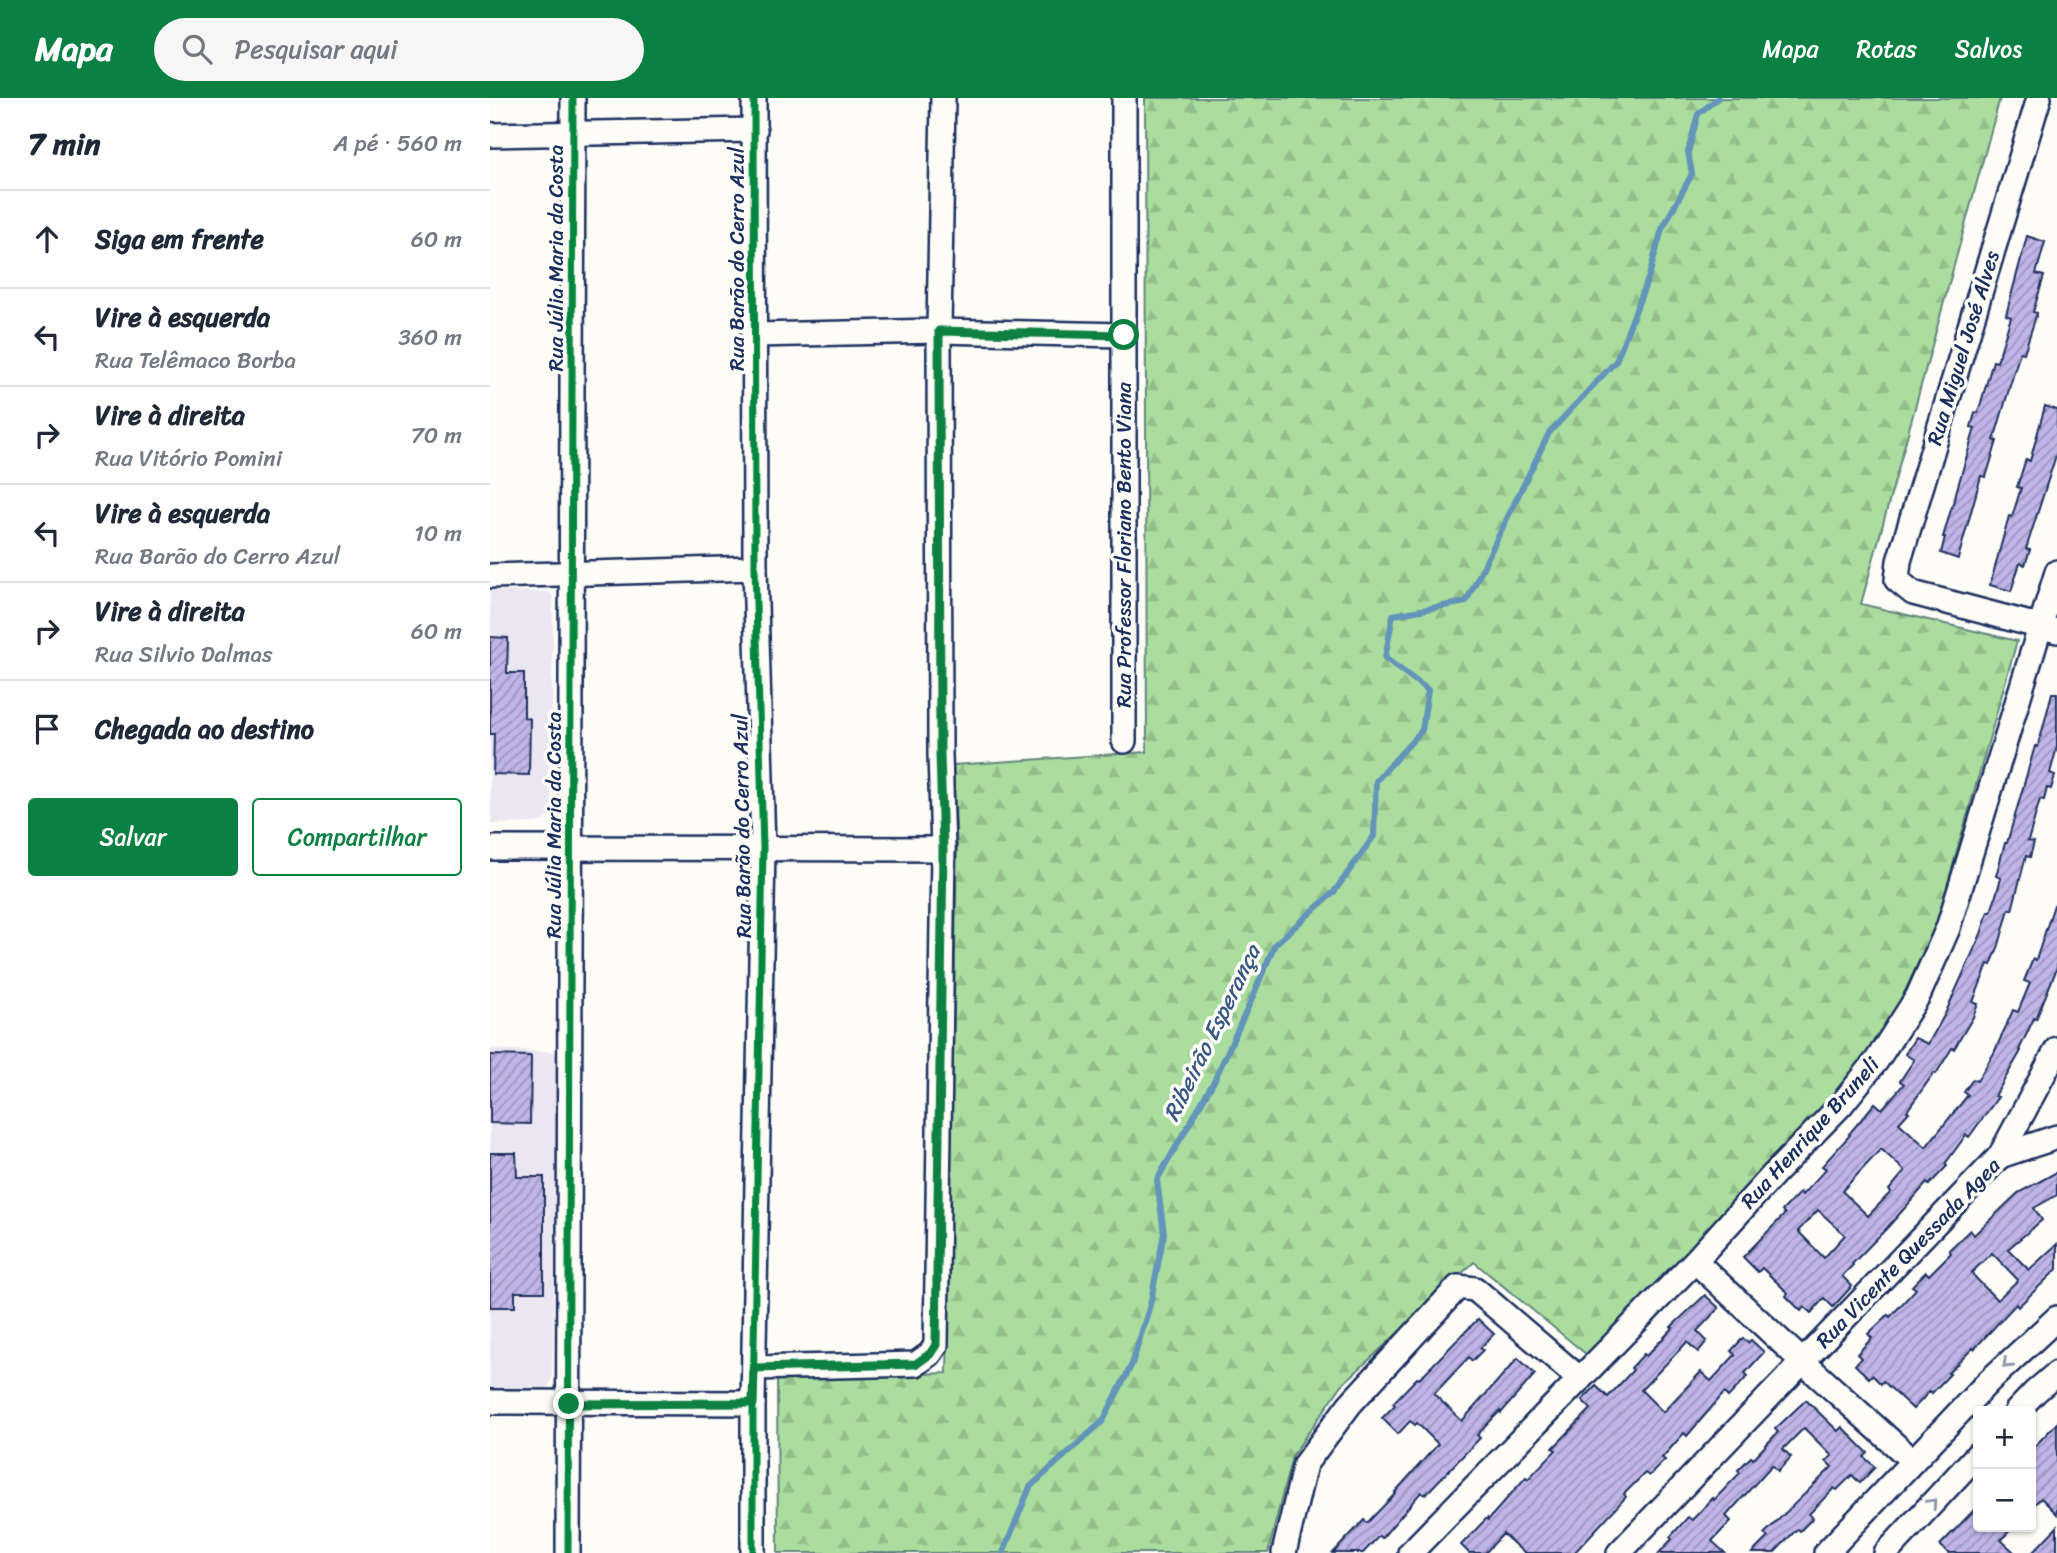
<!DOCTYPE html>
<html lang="pt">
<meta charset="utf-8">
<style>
body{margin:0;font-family:Sriracha,sans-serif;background:#f6f6f7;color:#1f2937}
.controls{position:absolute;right:21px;bottom:21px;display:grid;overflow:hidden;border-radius:7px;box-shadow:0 2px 5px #0004}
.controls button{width:63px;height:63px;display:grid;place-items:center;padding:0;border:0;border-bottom:2px solid #e0e1e3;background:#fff;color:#1f2937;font:35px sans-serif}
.stop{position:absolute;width:21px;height:21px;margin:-16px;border:5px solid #0b8043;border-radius:50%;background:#fff}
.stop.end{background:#0b8043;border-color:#fff;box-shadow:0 2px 7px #0008}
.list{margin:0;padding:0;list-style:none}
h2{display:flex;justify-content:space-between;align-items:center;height:91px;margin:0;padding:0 28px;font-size:30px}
h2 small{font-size:23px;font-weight:400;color:#747a83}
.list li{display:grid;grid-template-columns:46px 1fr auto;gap:21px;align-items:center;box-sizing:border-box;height:98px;padding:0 28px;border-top:2px solid #e0e1e3}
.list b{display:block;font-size:26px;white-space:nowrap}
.list p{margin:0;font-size:23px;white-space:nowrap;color:#747a83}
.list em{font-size:23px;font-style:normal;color:#747a83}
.actions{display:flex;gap:14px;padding:21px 28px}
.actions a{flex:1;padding:16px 0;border:2px solid #0b8043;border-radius:7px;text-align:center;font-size:24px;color:#0b8043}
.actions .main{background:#0b8043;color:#fff}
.icon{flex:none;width:38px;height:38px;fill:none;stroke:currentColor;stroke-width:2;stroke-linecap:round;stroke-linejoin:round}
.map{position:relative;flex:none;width:1567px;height:1455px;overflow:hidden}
header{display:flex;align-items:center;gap:42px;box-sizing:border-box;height:98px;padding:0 35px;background:#0b8043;color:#fff}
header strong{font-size:33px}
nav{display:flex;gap:38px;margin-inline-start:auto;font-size:24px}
.search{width:490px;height:63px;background:#f6f6f7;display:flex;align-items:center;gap:18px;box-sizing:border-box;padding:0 24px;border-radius:38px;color:#747a83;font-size:26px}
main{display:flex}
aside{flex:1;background:#fff}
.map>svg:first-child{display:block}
</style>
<header>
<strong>Mapa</strong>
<div class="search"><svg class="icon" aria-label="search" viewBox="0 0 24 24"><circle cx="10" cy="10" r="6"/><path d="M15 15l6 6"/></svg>Pesquisar aqui</div>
<nav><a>Mapa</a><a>Rotas</a><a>Salvos</a></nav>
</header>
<main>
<aside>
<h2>7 min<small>A pé · 560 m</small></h2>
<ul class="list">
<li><svg class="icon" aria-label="ahead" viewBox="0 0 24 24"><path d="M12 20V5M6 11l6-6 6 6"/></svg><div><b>Siga em frente</b></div><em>60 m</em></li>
<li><svg class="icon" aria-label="left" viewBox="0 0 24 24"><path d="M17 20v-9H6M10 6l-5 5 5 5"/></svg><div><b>Vire à esquerda</b><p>Rua Telêmaco Borba</p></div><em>360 m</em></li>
<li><svg class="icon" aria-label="right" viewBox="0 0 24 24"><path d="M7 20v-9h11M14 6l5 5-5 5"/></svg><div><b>Vire à direita</b><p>Rua Vitório Pomini</p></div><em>70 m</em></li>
<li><svg class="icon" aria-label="left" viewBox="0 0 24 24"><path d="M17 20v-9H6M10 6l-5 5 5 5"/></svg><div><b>Vire à esquerda</b><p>Rua Barão do Cerro Azul</p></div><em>10 m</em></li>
<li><svg class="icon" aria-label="right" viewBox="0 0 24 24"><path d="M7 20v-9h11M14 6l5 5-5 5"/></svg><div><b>Vire à direita</b><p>Rua Silvio Dalmas</p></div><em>60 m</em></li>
<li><svg class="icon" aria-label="arrive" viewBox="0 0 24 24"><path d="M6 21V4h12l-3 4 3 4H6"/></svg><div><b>Chegada ao destino</b></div></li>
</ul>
<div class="actions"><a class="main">Salvar</a><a>Compartilhar</a></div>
</aside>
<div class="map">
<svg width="1567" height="1455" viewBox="0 0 1567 1455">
<defs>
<pattern id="forest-firs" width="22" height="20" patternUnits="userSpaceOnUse" patternTransform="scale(1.75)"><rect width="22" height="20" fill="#abdd9e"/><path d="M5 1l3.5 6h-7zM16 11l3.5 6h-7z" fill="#93be8a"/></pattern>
<pattern id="building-hatch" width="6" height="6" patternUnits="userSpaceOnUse" patternTransform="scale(1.75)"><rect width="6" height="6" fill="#c0b5e6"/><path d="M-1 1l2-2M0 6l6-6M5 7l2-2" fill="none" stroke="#9b94be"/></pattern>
</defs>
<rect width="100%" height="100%" fill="#fdfcf7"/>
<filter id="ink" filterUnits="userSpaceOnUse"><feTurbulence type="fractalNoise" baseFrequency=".0143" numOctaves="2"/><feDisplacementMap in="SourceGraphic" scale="14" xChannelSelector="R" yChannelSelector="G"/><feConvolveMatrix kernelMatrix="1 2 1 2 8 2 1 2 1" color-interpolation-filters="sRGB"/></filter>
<g filter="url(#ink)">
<g fill="#ebe7f2">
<polygon points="0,493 59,494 63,500 61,713 59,718 54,722 46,725 0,726"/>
<polygon points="0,951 69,954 62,1280 58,1289 50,1292 0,1291"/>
</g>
<polygon fill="url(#forest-firs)" stroke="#63867e" stroke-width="2" points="655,0 1510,0 1371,506 1527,543 1446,827 1414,895 1380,959 1203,1152 1097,1257 984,1164 852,1287 802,1358 778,1455 288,1455 287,1281 457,1275 467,750 463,667 657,654"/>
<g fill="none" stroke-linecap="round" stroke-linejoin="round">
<polyline stroke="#6394b9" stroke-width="6" points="513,1455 540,1389 613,1323 642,1266 660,1207 674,1136 667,1082 724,983 760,905 785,846 844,794 884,738 886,683 932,632 938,592 895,560 903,517 976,504 1059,335 1126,263 1159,178 1172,131 1202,76 1198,54 1208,16 1228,0"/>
</g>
<g fill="url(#building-hatch)" stroke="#1b2f5e" stroke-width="2" fill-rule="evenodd">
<polygon points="1537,138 1555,144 1546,176 1554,178 1543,214 1547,215 1534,255 1530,254 1504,342 1507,343 1496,379 1491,378 1468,461 1451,455 1455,439 1453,439 1485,330 1481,329 1485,315 1488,315 1503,263 1507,264 1521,219 1516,217"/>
<polygon points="1555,308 1567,312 1567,354 1536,451 1540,452 1535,467 1530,465 1521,493 1500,487 1519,418 1522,419 1531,390 1527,389 1536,361 1540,363"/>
<polygon points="0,539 18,540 17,575 34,575 34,619 40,621 39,677 3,676 4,636 0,636"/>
<path d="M 1562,595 L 1567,595 L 1567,649 L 1560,675 L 1565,677 L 1561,691 L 1557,690 L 1554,702 L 1550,701 L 1538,743 L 1544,744 L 1540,759 L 1536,758 L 1522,812 L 1519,811 L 1509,847 L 1501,867 L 1498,866 L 1483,904 L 1488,906 L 1483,919 L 1464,951 L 1462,950 L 1446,976 L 1444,975 L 1417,1013 L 1419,1014 L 1409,1025 L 1436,1049 L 1478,997 L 1474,994 L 1483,981 L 1487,983 L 1504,955 L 1523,912 L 1528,914 L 1540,885 L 1534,883 L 1543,861 L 1546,862 L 1564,807 L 1567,808 L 1567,870 L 1546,921 L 1544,920 L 1529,952 L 1531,953 L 1505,998 L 1508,999 L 1479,1039 L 1476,1037 L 1455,1066 L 1457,1068 L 1439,1087 L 1437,1085 L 1397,1130 L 1362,1166 L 1363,1167 L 1352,1178 L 1362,1188 L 1343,1209 L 1334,1200 L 1321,1215 L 1314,1209 L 1311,1213 L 1296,1198 L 1298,1195 L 1272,1170 L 1268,1174 L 1253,1159 L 1295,1116 L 1292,1113 L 1310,1094 L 1312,1097 L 1336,1071 L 1332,1068 L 1360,1037 L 1359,1036 L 1385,1005 L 1392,1011 L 1414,986 L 1410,983 L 1424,962 L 1415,956 L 1425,940 L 1438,946 L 1455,916 L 1491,836 L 1498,814 L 1501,814 L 1511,780 L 1506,778 L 1515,745 L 1517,745 L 1545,648 L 1548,649 ZM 1391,1051 L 1415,1073 L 1399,1092 L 1401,1094 L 1378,1118 L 1352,1093 ZM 1328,1112 L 1355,1137 L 1334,1160 L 1308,1133 Z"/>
<polygon points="0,957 41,958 40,1026 0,1025"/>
<polygon points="0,1055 26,1055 27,1079 54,1079 54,1194 25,1194 25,1209 0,1209"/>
<path d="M 1567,1074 L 1567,1097 L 1544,1110 L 1552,1122 L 1518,1151 L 1539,1172 L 1567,1146 L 1567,1171 L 1528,1209 L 1526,1206 L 1484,1251 L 1483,1250 L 1458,1275 L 1460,1276 L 1442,1295 L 1440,1293 L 1423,1311 L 1393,1283 L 1391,1286 L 1382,1277 L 1379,1280 L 1365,1267 L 1371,1260 L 1367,1256 L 1382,1240 L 1378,1236 L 1398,1217 L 1400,1219 L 1426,1191 L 1422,1188 L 1436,1174 L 1439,1177 L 1461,1155 L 1459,1152 L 1480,1132 L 1484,1137 L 1528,1095 ZM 1502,1155 L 1528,1182 L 1507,1202 L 1481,1175 Z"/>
<polygon points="1215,1197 1229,1210 1207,1233 1217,1243 1208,1254 1197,1244 1151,1292 1173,1314 1211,1274 1221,1283 1245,1257 1241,1253 1253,1240 1258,1245 1261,1242 1274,1254 1255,1275 1258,1278 1238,1299 1234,1295 1197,1338 1194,1335 1172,1360 1175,1362 1159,1378 1155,1375 1134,1396 1136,1399 1084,1455 1034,1455 1013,1436 995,1455 979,1455 971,1447 997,1420 998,1422 1036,1379 1038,1381 1066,1352 1063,1350 1101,1311 1092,1302 1106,1288 1118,1299 1143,1272 1141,1270 1154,1256 1156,1258 1183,1230 1181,1229"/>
<polygon points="988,1221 1004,1236 990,1250 993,1252 982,1263 979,1259 944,1296 972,1323 1028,1260 1045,1276 1011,1315 1010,1313 987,1337 990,1340 935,1397 931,1394 892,1440 889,1438 873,1455 843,1455 874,1422 877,1425 906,1395 905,1394 948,1346 927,1325 925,1327 920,1323 908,1336 892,1320 905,1307 903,1305 927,1280 929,1281"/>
<polygon points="1316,1302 1348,1333 1352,1329 1378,1355 1374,1359 1385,1369 1370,1385 1362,1377 1347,1392 1344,1390 1319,1416 1323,1420 1310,1433 1307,1431 1284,1455 1262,1455 1278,1439 1274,1436 1342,1369 1336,1363 1342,1358 1314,1330 1293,1351 1301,1359 1288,1373 1282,1367 1236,1418 1241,1423 1222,1443 1235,1455 1169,1455 1182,1441 1180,1439 1198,1419 1202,1422 1223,1400 1224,1402 1250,1375 1248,1372 1261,1359 1263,1361 1288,1334 1285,1331"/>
<polygon points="1567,1325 1567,1416 1551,1400 1541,1410 1541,1352"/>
<polygon points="1488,1408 1488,1429 1523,1429 1511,1442 1525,1455 1458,1455 1450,1447"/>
<polygon points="1567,1429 1567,1455 1542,1455"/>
</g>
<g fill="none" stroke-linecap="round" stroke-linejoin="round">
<defs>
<g id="minor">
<polyline points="634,0 634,643"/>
<polyline points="1549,0 1409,463 1407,482 1423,495 1567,533"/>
<polyline points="0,37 265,32"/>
<polyline points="263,237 449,233 634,237"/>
<polyline points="0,478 265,470"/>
<polyline points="0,750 453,751"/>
<polyline points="1510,1058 1567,951"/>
<polyline points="1205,1163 1313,1264 1423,1363"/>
<polyline points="264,1270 426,1266 440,1256 446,1247 453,751 450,656 449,233 453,0"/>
<polyline points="0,1304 263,1305"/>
<polyline points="1527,1313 1545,1294 1567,1275"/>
<polyline points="78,1455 83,0"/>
<polyline points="263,1455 263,1305 273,750 265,470 264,0"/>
<polyline points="794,1455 815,1366 860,1306 968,1189 985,1191 1090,1281"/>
<polyline points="920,1455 1205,1163 1284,1076 1351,1007 1387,962 1428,898 1458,830 1567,474"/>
<polyline points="1129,1455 1510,1058 1567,1039"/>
<polyline points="1336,1455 1498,1284 1567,1220"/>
<polyline points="1396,1455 1488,1356"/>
</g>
</defs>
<use href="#minor" stroke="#1b2f5e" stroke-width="28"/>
<use href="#minor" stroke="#fdfcf7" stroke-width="23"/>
<defs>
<g id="cycleway">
<polyline points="78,1455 83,0"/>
<polyline points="263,1455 263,1305 273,750 265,470 264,0"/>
</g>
</defs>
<use href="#cycleway" stroke="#fdfcf7" stroke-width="11"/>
<use href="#cycleway" stroke="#00873e" stroke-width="7"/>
</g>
<defs><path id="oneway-chevron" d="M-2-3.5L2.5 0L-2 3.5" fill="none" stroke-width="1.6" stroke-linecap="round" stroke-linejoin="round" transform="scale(1.75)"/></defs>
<g stroke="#8c96aa">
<use href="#oneway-chevron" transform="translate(1517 1266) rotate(137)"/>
<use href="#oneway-chevron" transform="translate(1442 1405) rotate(-47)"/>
</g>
</g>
<g fill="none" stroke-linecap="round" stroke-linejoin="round" filter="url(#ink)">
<polyline stroke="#0b8043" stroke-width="9" points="79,1306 263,1305 264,1270 426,1266 440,1256 446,1247 453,751 450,656 449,233 634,237"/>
</g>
<g text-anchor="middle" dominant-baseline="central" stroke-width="7" stroke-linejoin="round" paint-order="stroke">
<g font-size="21" fill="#1b2f5e" stroke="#fdfcf7">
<text transform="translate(66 160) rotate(-90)">Rua Júlia Maria da Costa</text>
<text transform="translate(247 161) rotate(-90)">Rua Barão do Cerro Azul</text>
<text transform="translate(1473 250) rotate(-73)">Rua Miguel José Alves</text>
<text transform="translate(634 447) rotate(-90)">Rua Professor Floriano Bento Viana</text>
<text transform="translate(64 727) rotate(-90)">Rua Júlia Maria da Costa</text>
<text transform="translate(252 728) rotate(-91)">Rua Barão do Cerro Azul</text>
<text transform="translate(1320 1035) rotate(-48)">Rua Henrique Bruneli</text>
<text transform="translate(1418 1155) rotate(-46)">Rua Vicente Quessada Agea</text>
</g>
<g font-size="23" font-style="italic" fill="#395984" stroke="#fdfcf7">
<text transform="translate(722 935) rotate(-64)">Ribeirão Esperança</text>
</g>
</g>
</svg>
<div class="controls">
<button>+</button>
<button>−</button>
</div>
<div class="stop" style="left:634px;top:237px"></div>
<div class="stop end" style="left:79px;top:1306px"></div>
</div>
</main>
